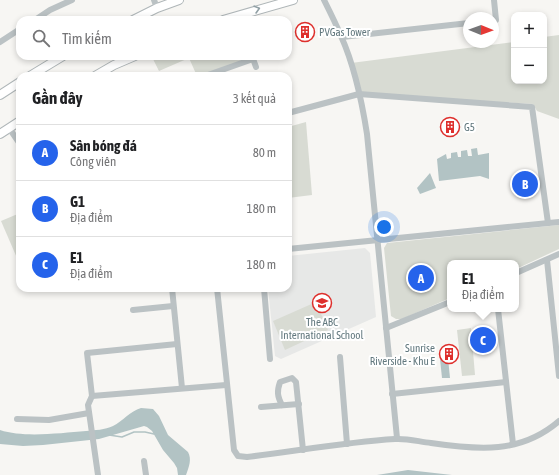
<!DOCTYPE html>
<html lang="vi">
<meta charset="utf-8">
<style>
body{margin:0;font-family:"Asap Condensed",sans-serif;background:#f2f2f2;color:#202124}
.controls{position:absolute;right:12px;top:12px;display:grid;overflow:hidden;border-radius:8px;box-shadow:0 2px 6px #0003}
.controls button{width:36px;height:36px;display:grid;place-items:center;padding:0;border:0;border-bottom:1px solid #e0e0e0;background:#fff;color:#202124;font:20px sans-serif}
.compass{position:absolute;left:463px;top:12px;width:36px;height:36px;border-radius:50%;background:#fff;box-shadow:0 2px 6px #0003;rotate:91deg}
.you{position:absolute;left:384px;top:227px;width:14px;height:14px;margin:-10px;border:3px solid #fff;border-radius:50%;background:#1a73e8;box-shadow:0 0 0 6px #1a73e833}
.badge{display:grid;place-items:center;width:26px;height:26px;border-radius:50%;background:#2563eb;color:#fff;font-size:13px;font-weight:700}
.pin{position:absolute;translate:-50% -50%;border:2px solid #fff;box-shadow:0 1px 4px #0006}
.popup{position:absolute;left:447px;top:260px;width:72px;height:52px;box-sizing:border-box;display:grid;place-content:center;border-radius:8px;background:#fff;filter:drop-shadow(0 1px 3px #0005);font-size:13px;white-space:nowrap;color:#757577}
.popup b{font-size:15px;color:#202124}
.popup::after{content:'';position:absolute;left:50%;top:100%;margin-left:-8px;border:8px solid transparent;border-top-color:#fff}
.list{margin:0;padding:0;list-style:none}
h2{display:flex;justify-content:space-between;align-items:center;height:52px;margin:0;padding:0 16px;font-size:17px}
h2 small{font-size:13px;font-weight:400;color:#757577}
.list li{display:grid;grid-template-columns:26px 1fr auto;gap:12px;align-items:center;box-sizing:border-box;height:56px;padding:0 16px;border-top:1px solid #e0e0e0}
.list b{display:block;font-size:15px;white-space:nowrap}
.list p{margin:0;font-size:13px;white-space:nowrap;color:#757577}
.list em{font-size:13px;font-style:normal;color:#757577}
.icon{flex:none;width:22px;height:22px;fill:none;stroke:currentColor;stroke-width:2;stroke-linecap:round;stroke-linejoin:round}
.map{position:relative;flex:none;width:559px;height:475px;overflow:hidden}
.search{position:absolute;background:#fff;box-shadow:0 2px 6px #0003;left:16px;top:16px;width:276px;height:44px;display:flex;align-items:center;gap:10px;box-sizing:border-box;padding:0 14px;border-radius:12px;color:#757577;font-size:15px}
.panel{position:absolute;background:#fff;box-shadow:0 2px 6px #0003;left:16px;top:72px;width:276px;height:220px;border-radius:12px}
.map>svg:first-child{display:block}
</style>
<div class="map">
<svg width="559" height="475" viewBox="0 0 559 475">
<rect width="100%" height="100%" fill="#f7f6f3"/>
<polygon fill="#e7e8e7" points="365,248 370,253 376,317 281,359 275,356 268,288 288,288 288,256"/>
<g fill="#d8dbd3">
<polygon points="559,35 559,119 537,111 533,104 359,94 351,63 514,42 514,81 544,81 544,37"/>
<polygon points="155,56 211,57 245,56 246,60 197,76 189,58 159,71 152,57"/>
<polygon points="306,122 312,195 288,198 288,127"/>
<polygon points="20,213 20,257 17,258 1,221"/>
<polygon points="559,225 559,249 516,269 516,263 450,263 450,298 402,319 396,319 391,316 384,248 387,243"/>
<polygon points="316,302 328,330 285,350 273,321"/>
<polygon points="471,328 475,375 462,376 457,330"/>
</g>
<g fill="#b2c3c4">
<polygon points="477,148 478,155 489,153 489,179 480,176 439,181 437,159 446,154 447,159 451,158 451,153 457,152 458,157 461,157 461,151 467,150 468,156 472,156 471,149"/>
<polygon points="430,173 436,188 420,194 417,188"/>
<polygon points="448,358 450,378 442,378 440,359"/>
<path d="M 141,408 L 153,409 L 159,416 L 168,435 L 188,452 C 192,459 189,467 186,475 L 178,475 L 177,468 L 174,463 L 163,450 L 152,431 L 147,427 L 144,426 L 99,439 L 43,445 L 23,446 L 0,444 L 0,430 C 24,438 60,433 86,431 C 95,430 105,430 113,426 C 123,421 130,411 141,408 Z"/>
<polygon points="408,470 452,475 377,475"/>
</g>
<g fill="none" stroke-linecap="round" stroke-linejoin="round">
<polyline stroke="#b2c3c4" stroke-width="1.5" points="109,435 122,437 134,432 145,432 154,434"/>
<defs>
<g id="major">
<polyline points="133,20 157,8 179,0"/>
<polyline points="223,20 293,0"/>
<polyline points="30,76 63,56"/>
<polyline points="95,76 114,65 135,56"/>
<polyline points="0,95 20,82"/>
<polyline points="0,134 20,121"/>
</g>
</defs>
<use href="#major" stroke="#afb6b8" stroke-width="10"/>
<g stroke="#bbc2c4" stroke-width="6">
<polyline points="154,0 157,8"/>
<path d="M 324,0 C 330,12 336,24 341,36 C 355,67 362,102 367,134 L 397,438"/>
<polyline points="35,20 50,10 72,0"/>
<polyline points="493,20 496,20 494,0"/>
<polyline points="342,37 469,23"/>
<polyline points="0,42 20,29"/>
<polyline points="252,56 256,67"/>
<polyline points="205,76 253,59"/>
<polyline points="288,113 359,94 532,107 548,223"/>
<polyline points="9,128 20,144"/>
<polyline points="288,249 559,222"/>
<polyline points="547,260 559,376"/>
<polyline points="516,273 559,254"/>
<polyline points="172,288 182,388"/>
<path d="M 217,288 L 234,450 L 238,456 L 247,457 C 296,451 346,442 395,439 C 407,438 420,442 431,443 C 478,450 521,454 559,421"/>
<polyline points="264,288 270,359"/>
<polyline points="498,309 513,444"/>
<polyline points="133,310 173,306"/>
<polyline points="386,328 450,302"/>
<polyline points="340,357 347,444"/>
<polyline points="392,394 506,382"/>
<polyline points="92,396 226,385"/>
<path d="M 282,405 C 277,396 277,391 280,382 L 292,378 L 296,382 L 303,450"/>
<polyline points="261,407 299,404"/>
<polyline points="17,419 49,420 89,413"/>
<polyline points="144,461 146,475"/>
<polyline points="98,475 88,405 92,396 87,353 177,344"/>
</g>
<use href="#major" stroke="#fff" stroke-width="8"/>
</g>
<defs><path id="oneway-chevron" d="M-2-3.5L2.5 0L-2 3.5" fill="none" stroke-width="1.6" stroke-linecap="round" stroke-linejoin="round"/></defs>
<use stroke="#91a0a5" href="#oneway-chevron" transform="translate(257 9) rotate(-16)"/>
<defs>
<symbol id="building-ring" viewBox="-11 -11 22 22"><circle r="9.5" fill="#fff" stroke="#de2f2c" stroke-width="1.5"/><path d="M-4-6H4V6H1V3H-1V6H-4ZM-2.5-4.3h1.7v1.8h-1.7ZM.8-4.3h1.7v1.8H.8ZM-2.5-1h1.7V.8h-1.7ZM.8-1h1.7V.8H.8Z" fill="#de2f2c"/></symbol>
<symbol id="school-ring" viewBox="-11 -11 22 22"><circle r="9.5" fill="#fff" stroke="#de2f2c" stroke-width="1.5"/><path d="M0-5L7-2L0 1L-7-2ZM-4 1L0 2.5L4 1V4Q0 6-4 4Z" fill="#de2f2c"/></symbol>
</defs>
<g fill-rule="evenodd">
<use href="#building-ring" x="294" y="21" width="22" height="22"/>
<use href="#building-ring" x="439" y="116" width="22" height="22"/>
<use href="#school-ring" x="311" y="292" width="22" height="22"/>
<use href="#building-ring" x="438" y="343" width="22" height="22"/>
</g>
<g text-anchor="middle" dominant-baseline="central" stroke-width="4" stroke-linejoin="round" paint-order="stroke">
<g font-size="11" fill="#62787e" stroke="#fff" text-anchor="start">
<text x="319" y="32">PVGas Tower</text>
<text x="464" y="127">G5</text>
<text x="322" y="322" text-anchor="middle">The ABC<tspan x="322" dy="13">International School</tspan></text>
<text x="435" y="348" text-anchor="end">Sunrise<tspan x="435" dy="13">Riverside - Khu E</tspan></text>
</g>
</g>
</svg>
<div class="controls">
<button>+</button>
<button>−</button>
</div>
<svg class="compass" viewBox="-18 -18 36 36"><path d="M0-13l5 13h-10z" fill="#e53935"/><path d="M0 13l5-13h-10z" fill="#757577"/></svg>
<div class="you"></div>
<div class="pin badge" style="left:421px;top:278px">A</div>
<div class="pin badge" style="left:525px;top:184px">B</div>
<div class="pin badge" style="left:483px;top:340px">C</div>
<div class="popup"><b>E1</b>Địa điểm</div>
<div class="search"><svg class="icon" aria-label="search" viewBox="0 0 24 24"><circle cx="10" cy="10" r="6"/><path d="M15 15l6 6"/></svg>Tìm kiếm</div>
<section class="panel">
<h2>Gần đây<small>3 kết quả</small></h2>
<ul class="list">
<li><span class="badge">A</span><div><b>Sân bóng đá</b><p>Công viên</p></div><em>80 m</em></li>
<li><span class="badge">B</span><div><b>G1</b><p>Địa điểm</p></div><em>180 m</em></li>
<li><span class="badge">C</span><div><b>E1</b><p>Địa điểm</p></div><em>180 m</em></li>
</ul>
</section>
</div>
